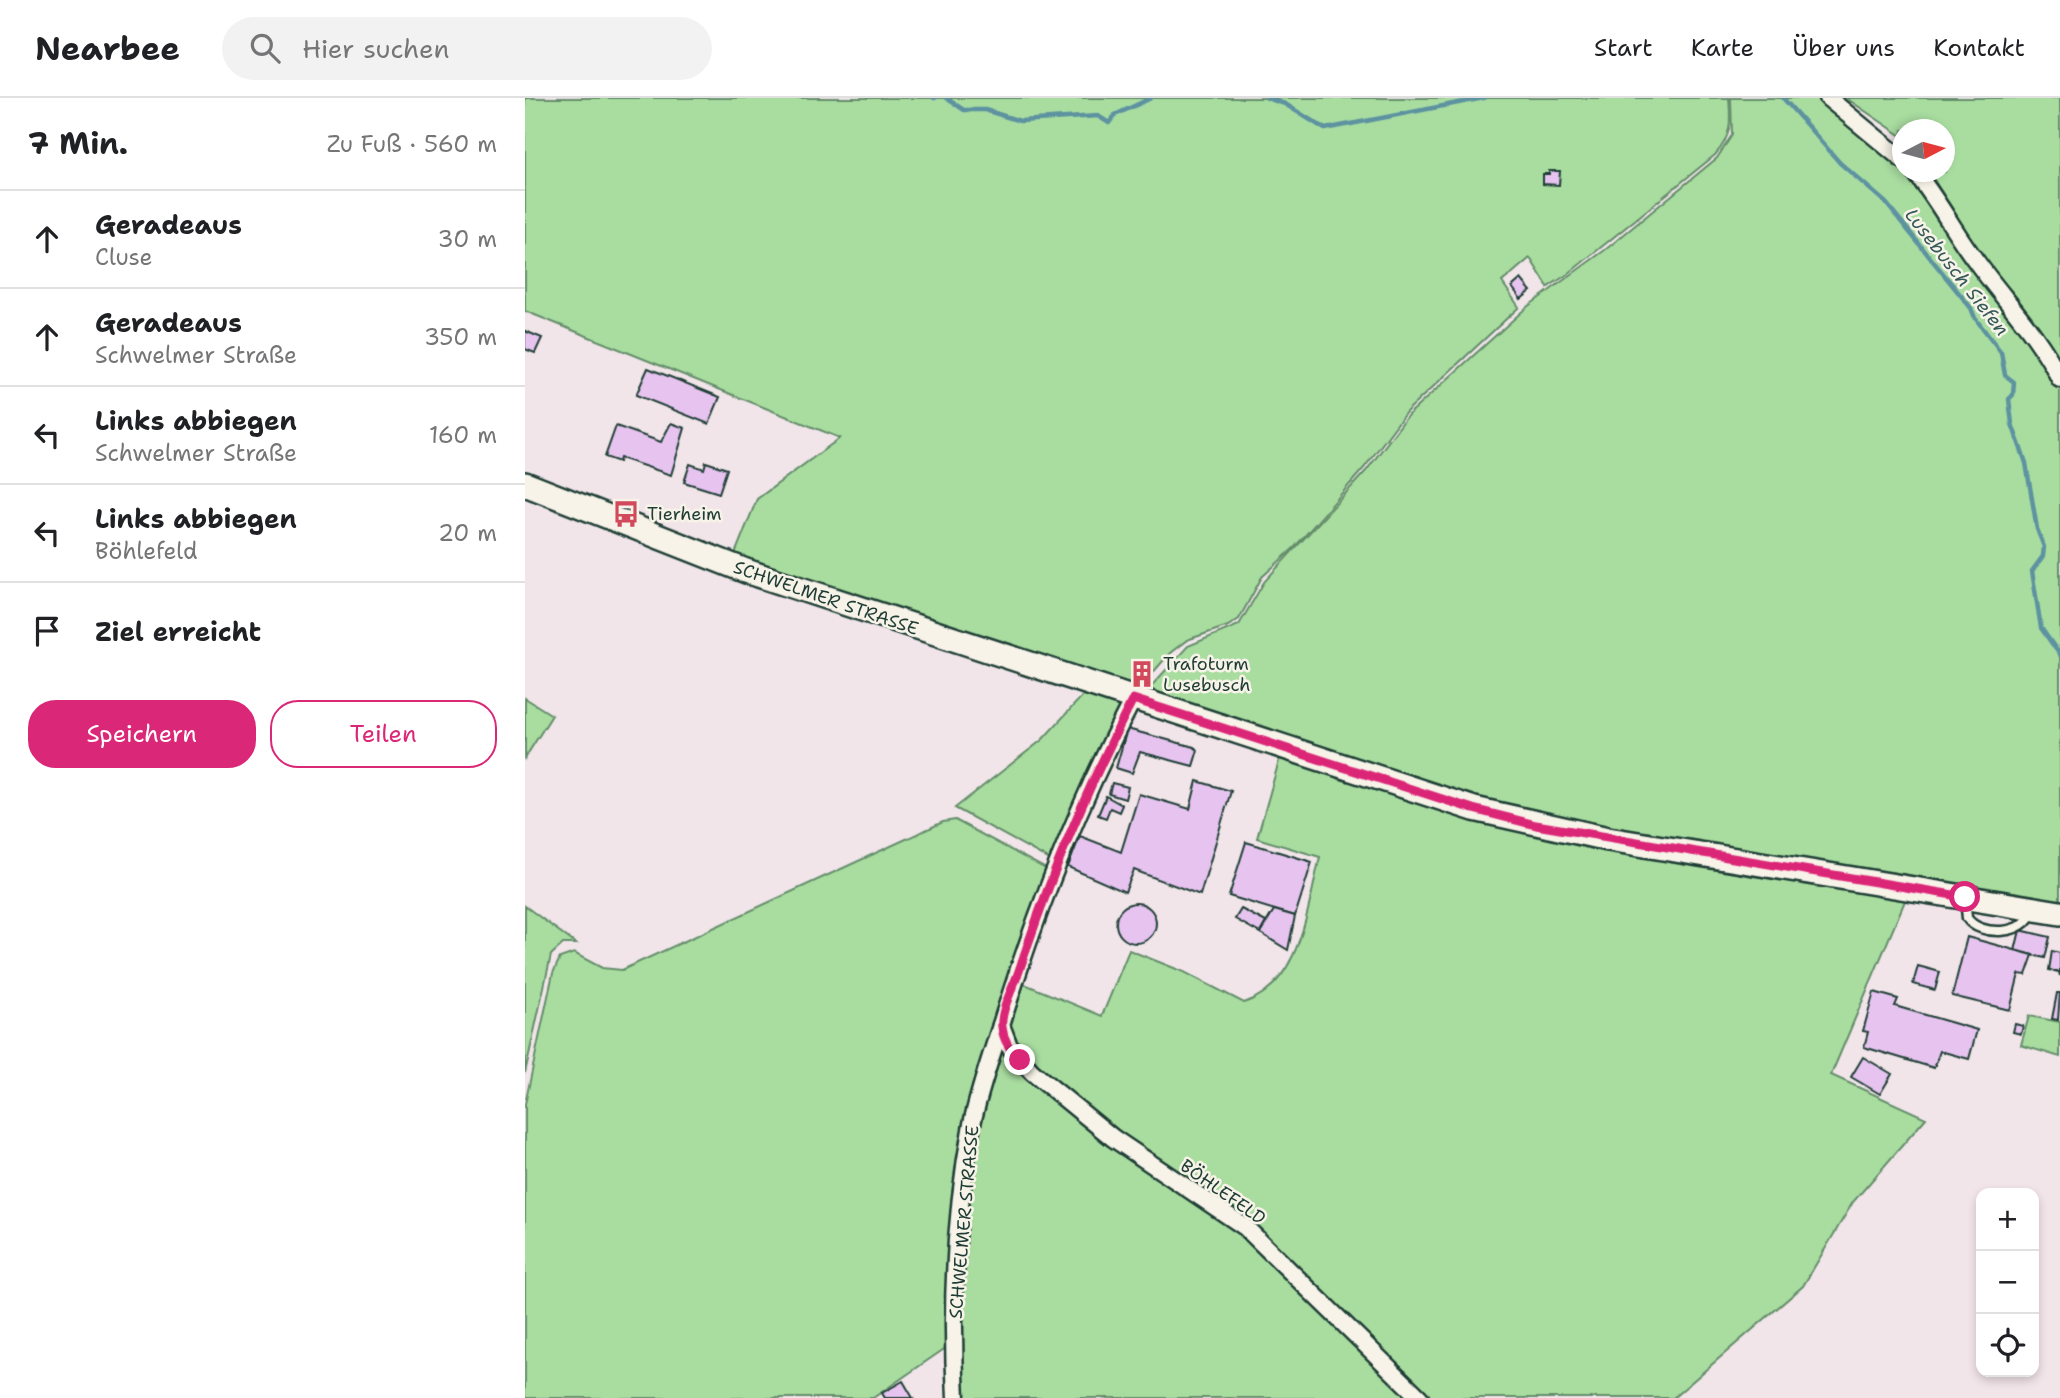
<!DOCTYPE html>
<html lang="de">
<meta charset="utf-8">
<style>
body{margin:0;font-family:"Shantell Sans",sans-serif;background:#f2f2f2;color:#202124}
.controls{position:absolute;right:21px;bottom:21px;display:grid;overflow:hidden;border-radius:14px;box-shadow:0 4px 10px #0003}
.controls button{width:63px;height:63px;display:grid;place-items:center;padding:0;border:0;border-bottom:2px solid #e0e0e0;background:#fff;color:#202124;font:35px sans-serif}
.compass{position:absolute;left:1367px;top:21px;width:63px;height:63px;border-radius:50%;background:#fff;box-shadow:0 4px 10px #0003;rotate:84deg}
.stop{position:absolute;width:21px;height:21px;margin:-16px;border:5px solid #db2777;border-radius:50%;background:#fff}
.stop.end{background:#db2777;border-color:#fff;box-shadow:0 2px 7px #0008}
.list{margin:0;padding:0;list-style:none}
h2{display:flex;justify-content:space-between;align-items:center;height:91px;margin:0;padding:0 28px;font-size:30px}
h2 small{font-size:23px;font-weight:400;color:#757577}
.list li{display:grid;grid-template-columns:46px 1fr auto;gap:21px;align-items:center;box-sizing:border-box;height:98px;padding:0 28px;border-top:2px solid #e0e0e0}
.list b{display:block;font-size:26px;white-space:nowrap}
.list p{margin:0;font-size:23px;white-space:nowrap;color:#757577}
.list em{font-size:23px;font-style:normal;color:#757577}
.actions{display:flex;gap:14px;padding:21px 28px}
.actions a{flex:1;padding:16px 0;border:2px solid #db2777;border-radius:28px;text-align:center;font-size:24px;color:#db2777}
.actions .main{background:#db2777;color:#fff}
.icon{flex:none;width:38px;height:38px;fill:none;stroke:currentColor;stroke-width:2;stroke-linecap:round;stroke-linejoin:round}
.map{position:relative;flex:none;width:1535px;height:1300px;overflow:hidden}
header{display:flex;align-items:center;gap:42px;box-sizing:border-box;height:98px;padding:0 35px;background:#fff;border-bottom:2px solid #e0e0e0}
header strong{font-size:33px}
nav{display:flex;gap:38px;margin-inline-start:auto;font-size:24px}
.search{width:490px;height:63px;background:#f2f2f2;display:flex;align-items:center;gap:18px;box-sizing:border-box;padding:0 24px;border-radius:38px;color:#757577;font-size:26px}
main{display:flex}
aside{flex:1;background:#fff}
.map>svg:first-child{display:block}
</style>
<header>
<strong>Nearbee</strong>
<div class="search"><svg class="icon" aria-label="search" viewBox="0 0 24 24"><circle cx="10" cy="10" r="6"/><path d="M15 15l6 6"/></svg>Hier suchen</div>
<nav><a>Start</a><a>Karte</a><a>Über uns</a><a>Kontakt</a></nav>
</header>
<main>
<aside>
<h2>7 Min.<small>Zu Fuß · 560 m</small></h2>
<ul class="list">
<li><svg class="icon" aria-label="ahead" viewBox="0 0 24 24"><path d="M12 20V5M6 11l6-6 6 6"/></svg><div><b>Geradeaus</b><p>Cluse</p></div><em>30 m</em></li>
<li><svg class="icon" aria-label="ahead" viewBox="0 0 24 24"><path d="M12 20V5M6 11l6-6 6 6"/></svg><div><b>Geradeaus</b><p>Schwelmer Straße</p></div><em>350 m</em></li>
<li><svg class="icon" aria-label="left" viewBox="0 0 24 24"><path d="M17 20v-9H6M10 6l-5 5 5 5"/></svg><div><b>Links abbiegen</b><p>Schwelmer Straße</p></div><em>160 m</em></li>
<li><svg class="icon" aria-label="left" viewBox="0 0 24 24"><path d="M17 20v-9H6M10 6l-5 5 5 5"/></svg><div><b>Links abbiegen</b><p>Böhlefeld</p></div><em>20 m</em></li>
<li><svg class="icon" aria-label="arrive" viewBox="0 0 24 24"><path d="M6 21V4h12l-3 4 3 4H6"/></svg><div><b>Ziel erreicht</b></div></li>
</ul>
<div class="actions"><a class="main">Speichern</a><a>Teilen</a></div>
</aside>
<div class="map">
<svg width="1535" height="1300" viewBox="0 0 1535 1300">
<rect width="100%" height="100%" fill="#f2e5ea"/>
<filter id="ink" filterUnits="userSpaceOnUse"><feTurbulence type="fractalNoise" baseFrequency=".0143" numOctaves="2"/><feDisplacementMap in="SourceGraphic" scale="14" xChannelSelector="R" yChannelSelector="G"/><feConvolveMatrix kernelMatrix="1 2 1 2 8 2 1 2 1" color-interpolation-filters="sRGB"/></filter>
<g filter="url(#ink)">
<g fill="#a9dda0" stroke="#648d6a" stroke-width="2">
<path d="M 0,0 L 1204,0 C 1206,24 1207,38 1190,57 L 1043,176 L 1023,189 L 1005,160 L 977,184 L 994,209 L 881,314 L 839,370 L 770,449 L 737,479 L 714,521 L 703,528 L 662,542 L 645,555 L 611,594 L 208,461 L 232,401 L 315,340 L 0,213 Z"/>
<polygon points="1206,0 1301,0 1371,45 1377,52 1378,74 1396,74 1535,286 1535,808 1016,723 618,597 663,548 714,527 739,484 841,373 883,317 1002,209 1080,152 1192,60 1207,37"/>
<polygon points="1321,0 1535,0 1535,264 1450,147 1404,74 1420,74 1420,32 1378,32 1377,38"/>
<polygon points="561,594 602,604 527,763 430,710 517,642"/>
<polygon points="0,600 27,617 0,660"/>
<path d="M 756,656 L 1382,798 L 1306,977 L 1401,1020 L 1328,1104 L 1278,1188 L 1148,1300 L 899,1300 L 774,1176 L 508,972 L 480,932 L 495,884 L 577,918 L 604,852 L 659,874 L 719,905 C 776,886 782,811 795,759 L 732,740 Z"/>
<polygon points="430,722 521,771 524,778 455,981 425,1247 348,1300 0,1300 0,1006 28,875 35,860 49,855 77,870 97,872 418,724"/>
<polygon points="0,808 51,846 38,846 26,857 0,975"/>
<polygon points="1504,918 1535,924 1535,959 1496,947"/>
<polygon points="478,939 483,951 700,1116 894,1300 435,1300 433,1226 446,1056"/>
</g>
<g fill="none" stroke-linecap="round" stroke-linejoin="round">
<g stroke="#5d92a0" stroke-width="4.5">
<polyline points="409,0 410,0"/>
<polyline points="421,0 439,12 460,12 495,23 573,18 584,25 590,17 626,0"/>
<polyline points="742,0 760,6 800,31 959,0"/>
<polyline points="1258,0 1315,65 1361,105 1446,210 1450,220 1476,254 1480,277 1489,284 1488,297 1484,301 1487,326 1501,365 1512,431 1519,449 1518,458 1507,473 1516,530 1535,557"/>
</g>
</g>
<g fill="#e7c4f0" stroke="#1f3d34" stroke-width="2">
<polygon points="1024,73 1035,73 1034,87 1018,86 1018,76 1024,76"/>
<polygon points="996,181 1006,193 996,201 987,189"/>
<polygon points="0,233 17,240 10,255 0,251"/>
<polygon points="123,270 195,299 184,326 111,297"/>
<polygon points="146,325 160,330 146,377 95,360 94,364 80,359 91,328 136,344"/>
<polygon points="181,364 202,371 194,395 159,384 165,366 179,371"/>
<polygon points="614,569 624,573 620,582 610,579"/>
<polygon points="602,631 669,649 673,652 668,668 615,654 607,675 591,670"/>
<polygon points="672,683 706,693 675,797 609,772 600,794 543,769 555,738 596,754 614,696 665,711"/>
<polygon points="587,685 603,689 600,701 584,696"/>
<polygon points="581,698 597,707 594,714 585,710 581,720 573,717"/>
<polygon points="721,744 787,764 770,818 704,798"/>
<circle cx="611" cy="825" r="20"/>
<polygon points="716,811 741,824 735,835 710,821"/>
<polygon points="749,812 770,818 763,852 735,835"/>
<polygon points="1495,832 1525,839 1520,860 1490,853"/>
<polygon points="1442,839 1508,857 1501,877 1494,876 1485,912 1427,898"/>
<polygon points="1527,853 1535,855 1535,878 1534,874 1524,872"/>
<polygon points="1393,868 1415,874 1410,892 1388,886"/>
<polygon points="1349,894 1373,901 1370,908 1452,932 1444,961 1415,953 1409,970 1339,949 1343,934 1338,933"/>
<polygon points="1532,895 1535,895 1533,922 1527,921"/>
<polygon points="1490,926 1498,928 1496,936 1488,934"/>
<polygon points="1338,959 1367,976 1355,996 1326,979"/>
<polygon points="378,1283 388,1300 360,1300 357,1295"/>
</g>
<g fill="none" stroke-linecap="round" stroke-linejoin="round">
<defs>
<path id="service" d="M 1440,801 L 1442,820 C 1454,839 1502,838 1507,812"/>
<g id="minor">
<polyline points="1303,0 1378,62"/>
<path d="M 1390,74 C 1413,102 1429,134 1451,163 C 1479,202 1514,237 1535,281"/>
<polyline points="476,927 484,948 507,974 588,1040 720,1129 895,1300"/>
<path d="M 431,1300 C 426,1210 430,1115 447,1026 C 455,988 469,951 480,914 C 514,806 555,702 608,601"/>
</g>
<polyline id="secondary" points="0,386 221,473 949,711 1083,741 1535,815"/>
</defs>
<use href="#service" stroke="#1f3d34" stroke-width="13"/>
<use href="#minor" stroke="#1f3d34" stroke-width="21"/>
<use href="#secondary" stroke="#1f3d34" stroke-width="28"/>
<use href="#service" stroke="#f7f3e8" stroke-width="8"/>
<use href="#minor" stroke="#f7f3e8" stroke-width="16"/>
<use href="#secondary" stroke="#f7f3e8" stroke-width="23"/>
</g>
</g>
<g fill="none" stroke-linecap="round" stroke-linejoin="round" filter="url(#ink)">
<path stroke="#db2777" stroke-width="9" d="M 495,962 C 486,953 478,942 477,929 C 475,913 489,888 494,873 C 525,778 562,690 608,601 L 948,711 L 1011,727 L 1440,799"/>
</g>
<defs>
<symbol id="bus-bare" viewBox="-9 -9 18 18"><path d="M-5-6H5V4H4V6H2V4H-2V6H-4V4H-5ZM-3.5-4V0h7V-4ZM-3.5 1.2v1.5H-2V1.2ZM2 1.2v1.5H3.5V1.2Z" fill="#d1495b" stroke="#f7f3e8" stroke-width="2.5" paint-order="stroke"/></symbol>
<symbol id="building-bare" viewBox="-9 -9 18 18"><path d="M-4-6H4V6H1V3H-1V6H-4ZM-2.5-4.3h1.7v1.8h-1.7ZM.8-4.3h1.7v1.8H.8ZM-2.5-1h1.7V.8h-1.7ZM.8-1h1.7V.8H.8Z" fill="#d1495b" stroke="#f7f3e8" stroke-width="2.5" paint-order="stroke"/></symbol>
</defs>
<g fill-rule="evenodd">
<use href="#bus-bare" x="82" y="397" width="38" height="38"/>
<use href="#building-bare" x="598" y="557" width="38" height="38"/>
</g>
<g text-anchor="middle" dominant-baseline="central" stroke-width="5" stroke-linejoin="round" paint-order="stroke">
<g font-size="18" fill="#1f3d34" stroke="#f7f3e8" text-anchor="start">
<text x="122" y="416">Tierheim</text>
<text x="638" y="566">Trafoturm<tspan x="638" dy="21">Lusebusch</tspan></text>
</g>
<g font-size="18" fill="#1f3d34" stroke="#f7f3e8">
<text transform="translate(301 500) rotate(19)">SCHWELMER STRASSE</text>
<text transform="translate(698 1094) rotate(35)">BÖHLEFELD</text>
<text transform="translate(439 1124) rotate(-85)">SCHWELMER STRASSE</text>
</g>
<g font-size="19" font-style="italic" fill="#345958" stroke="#f7f3e8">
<text transform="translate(1432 174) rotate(52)">Lusebusch Siefen</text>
</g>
</g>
</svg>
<div class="controls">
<button>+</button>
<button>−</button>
<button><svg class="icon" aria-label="locate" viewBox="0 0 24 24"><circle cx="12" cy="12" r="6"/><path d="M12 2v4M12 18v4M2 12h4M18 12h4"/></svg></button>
</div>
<svg class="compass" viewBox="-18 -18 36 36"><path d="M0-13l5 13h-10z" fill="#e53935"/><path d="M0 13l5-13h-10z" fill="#757577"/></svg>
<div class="stop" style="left:1440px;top:799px"></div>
<div class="stop end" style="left:495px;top:962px"></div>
</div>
</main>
